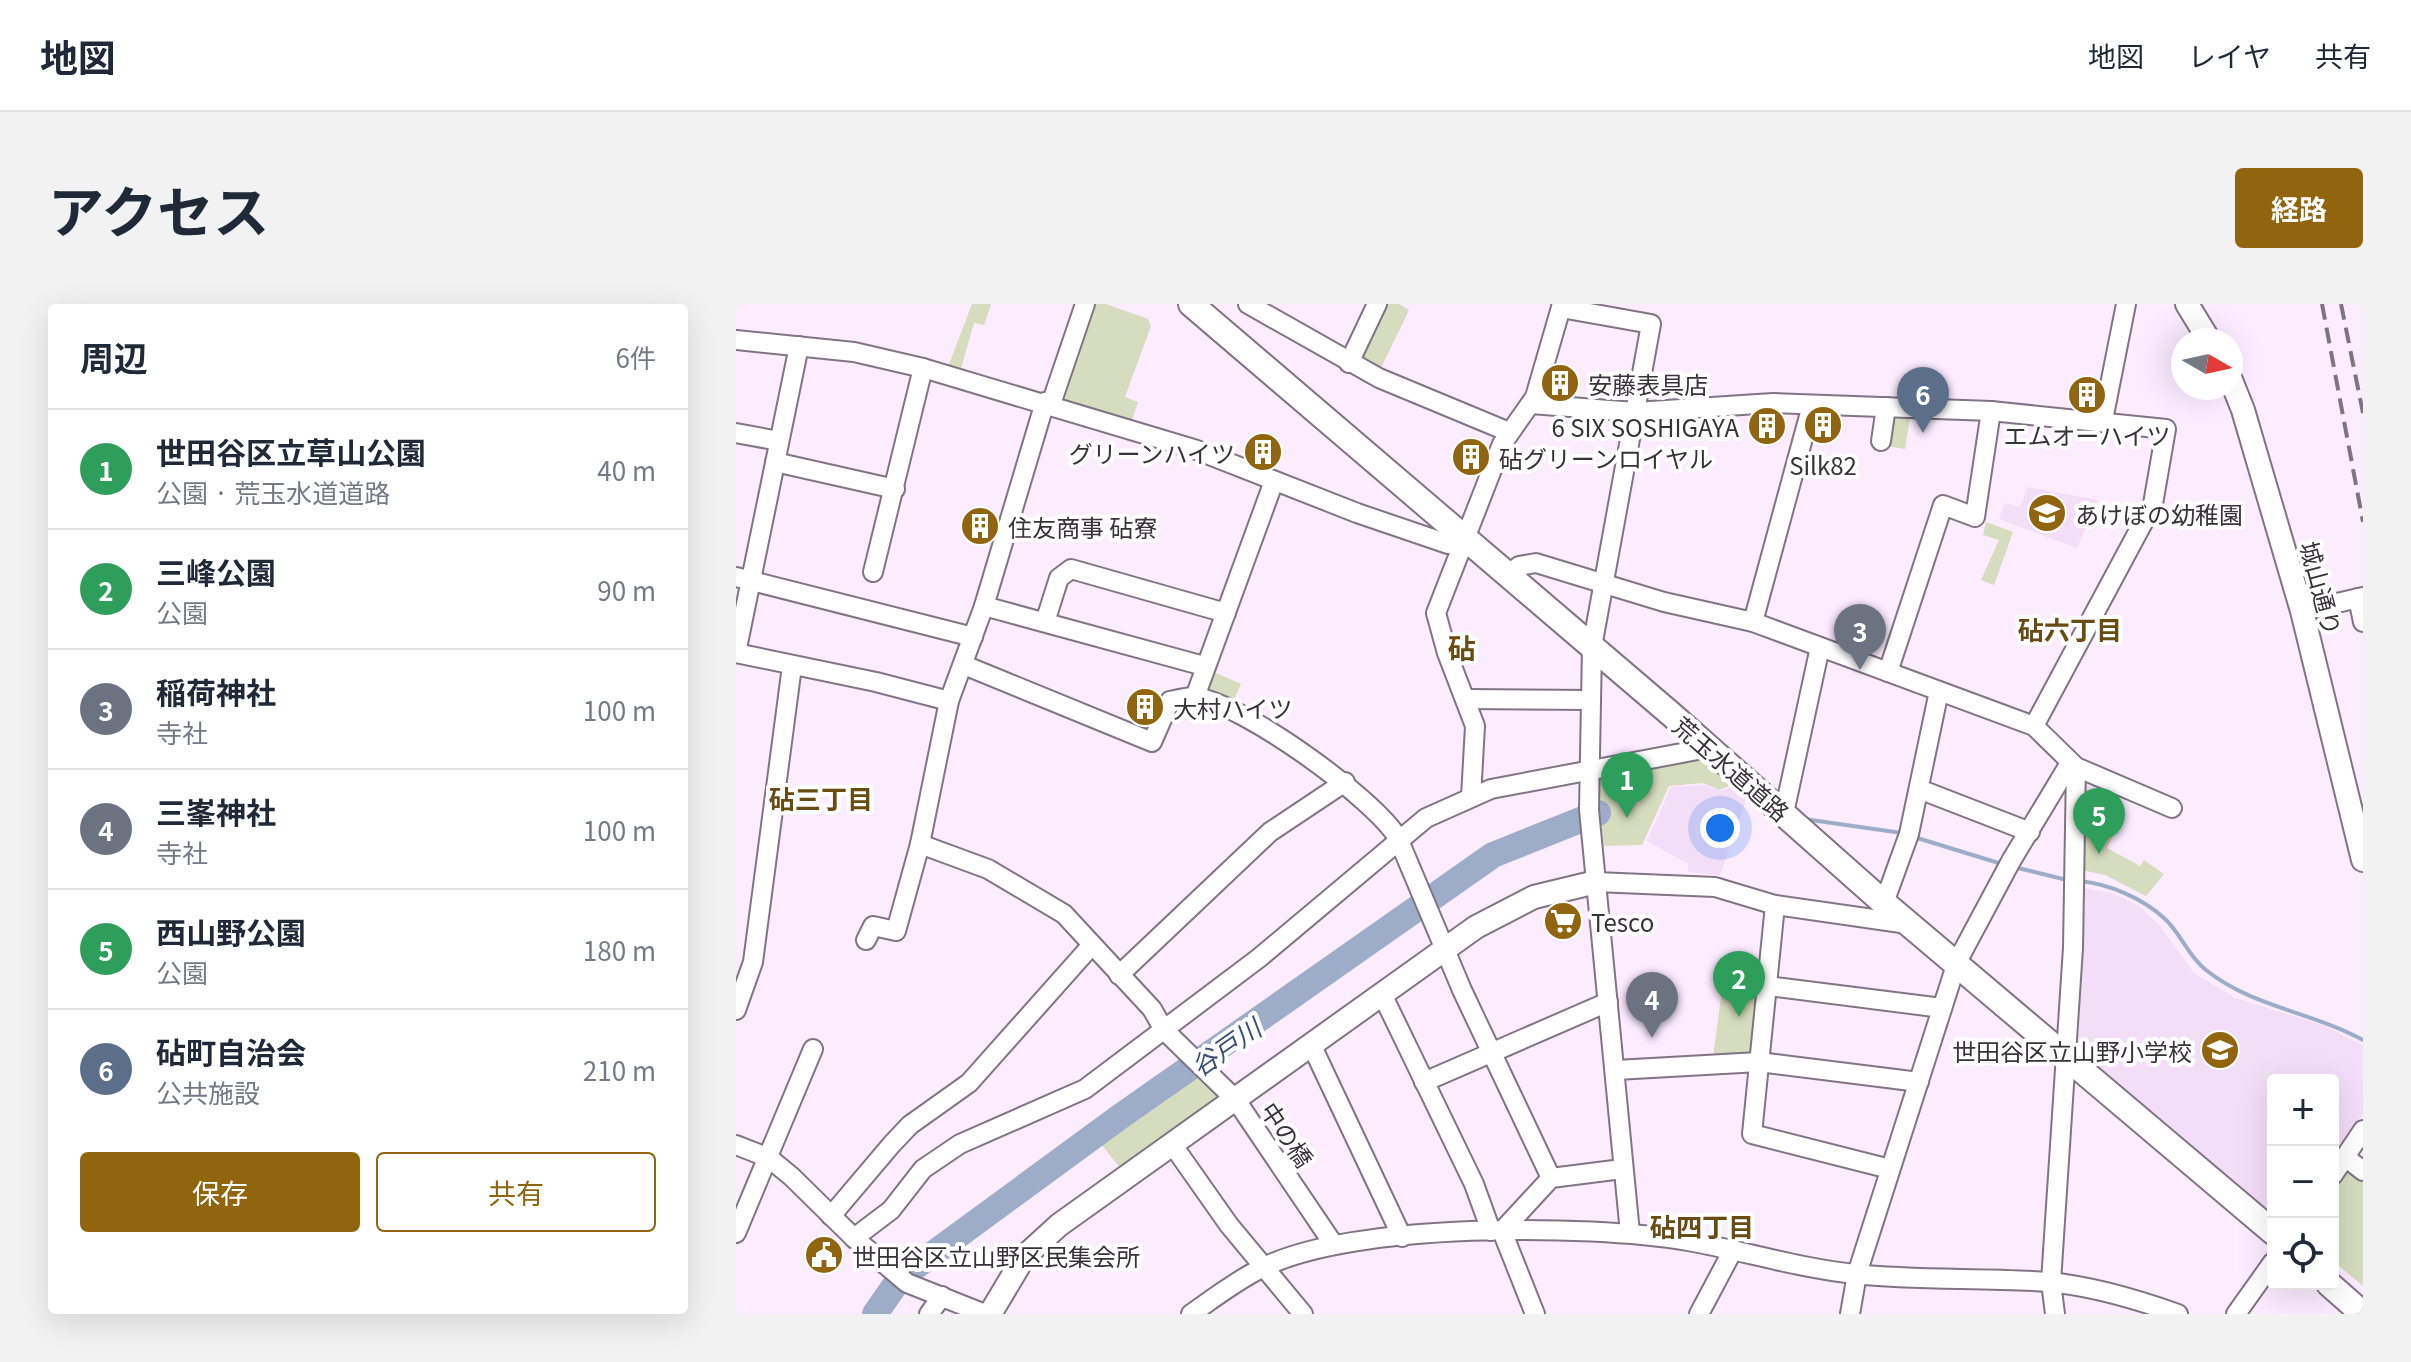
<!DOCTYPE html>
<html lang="ja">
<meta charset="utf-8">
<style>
body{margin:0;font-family:Georgia,"Noto Sans JP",serif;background:#f2f2f3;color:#1f2937}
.controls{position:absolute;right:24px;bottom:24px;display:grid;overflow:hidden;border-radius:8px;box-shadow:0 8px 32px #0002}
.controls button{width:72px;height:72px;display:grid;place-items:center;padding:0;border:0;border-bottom:2px solid #e0e1e3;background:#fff;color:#1f2937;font:40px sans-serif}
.compass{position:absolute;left:1435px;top:24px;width:72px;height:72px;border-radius:50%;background:#fff;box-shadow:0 8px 32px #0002;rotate:99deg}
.you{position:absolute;left:984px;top:524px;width:28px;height:28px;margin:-20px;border:6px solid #fff;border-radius:50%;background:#1a73e8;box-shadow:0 0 0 12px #1a73e833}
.badge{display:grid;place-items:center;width:52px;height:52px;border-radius:50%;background:#90650d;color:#fff;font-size:26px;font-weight:700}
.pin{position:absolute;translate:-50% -66px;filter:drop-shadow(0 2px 4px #0008)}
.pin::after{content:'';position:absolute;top:42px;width:28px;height:24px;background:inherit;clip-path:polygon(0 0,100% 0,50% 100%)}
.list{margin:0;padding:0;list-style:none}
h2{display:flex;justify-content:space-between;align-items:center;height:104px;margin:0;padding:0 32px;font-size:34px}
h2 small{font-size:26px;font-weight:400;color:#747a83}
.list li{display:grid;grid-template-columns:52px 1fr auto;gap:24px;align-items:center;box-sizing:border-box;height:120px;padding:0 32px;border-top:2px solid #e0e1e3}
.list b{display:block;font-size:30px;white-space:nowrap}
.list p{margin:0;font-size:26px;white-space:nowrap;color:#747a83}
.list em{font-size:26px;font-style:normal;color:#747a83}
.actions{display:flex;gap:16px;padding:24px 32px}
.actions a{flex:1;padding:18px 0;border:2px solid #90650d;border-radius:8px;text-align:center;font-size:28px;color:#90650d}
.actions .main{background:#90650d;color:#fff}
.icon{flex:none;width:44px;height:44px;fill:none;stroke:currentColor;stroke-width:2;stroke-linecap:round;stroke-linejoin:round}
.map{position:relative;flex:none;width:1627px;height:1010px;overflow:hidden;border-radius:8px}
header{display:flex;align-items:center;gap:48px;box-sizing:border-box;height:112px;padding:0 40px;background:#fff;border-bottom:2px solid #e0e1e3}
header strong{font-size:38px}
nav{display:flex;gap:44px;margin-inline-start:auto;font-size:28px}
.intro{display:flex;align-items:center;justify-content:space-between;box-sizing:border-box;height:192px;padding:0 48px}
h1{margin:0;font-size:56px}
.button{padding:20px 36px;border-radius:8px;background:#90650d;color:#fff;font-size:28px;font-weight:700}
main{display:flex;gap:48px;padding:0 48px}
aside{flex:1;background:#fff;border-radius:8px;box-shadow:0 8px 32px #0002}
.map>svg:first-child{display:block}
</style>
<header>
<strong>地図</strong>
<nav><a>地図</a><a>レイヤ</a><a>共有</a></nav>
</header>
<div class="intro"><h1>アクセス</h1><a class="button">経路</a></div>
<main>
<aside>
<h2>周辺<small>6件</small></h2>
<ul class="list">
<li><span class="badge" style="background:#2e9e5b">1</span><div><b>世田谷区立草山公園</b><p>公園 · 荒玉水道道路</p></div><em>40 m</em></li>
<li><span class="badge" style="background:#2e9e5b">2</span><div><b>三峰公園</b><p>公園</p></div><em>90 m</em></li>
<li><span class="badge" style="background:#6b7280">3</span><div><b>稲荷神社</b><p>寺社</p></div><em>100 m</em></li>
<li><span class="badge" style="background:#6b7280">4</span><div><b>三峯神社</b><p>寺社</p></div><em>100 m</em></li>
<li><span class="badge" style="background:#2e9e5b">5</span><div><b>西山野公園</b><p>公園</p></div><em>180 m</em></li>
<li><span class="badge" style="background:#5c6f8a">6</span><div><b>砧町自治会</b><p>公共施設</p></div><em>210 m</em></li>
</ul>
<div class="actions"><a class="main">保存</a><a>共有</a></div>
</aside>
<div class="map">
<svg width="1627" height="1010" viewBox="0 0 1627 1010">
<rect width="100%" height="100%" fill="#fbecff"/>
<g fill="#f2def7">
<polygon points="1292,183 1362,196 1341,244 1263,215 1269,199 1284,203"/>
<polygon points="968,481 984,487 1002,481 1012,490 984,571 952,568 952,560 911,537 935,483"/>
<polygon points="1346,584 1376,589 1403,602 1424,622 1458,669 1499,694 1587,721 1627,741 1627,810 1597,852 1597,776 1537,776 1537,915 1341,752 1336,717"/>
</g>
<g fill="#d6dcbe">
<polygon points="236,0 255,0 248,21 238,19 224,68 212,63"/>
<polygon points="354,0 370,0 412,15 415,22 389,93 402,98 395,119 323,98"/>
<polygon points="645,0 663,0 673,6 645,64 619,55"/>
<polygon points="1175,108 1169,145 1150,142 1155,110"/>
<polygon points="1250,218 1277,228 1258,281 1245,276 1263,236 1247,231"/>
<polygon points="476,367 505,380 495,402 474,393 470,383"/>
<polygon points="969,453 1000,479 983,486 967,479 933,482 906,541 868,542 860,481 867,472"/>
<polygon points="1345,511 1363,517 1362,525 1376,533 1371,544 1404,562 1408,556 1428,570 1410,592 1369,571 1345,566"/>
<polygon points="988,671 1028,677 1020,750 977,753"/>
<polygon points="461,767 481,786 481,795 385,865 364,839"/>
<polygon points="1614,865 1627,876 1627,982 1597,957 1597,883 1608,867"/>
</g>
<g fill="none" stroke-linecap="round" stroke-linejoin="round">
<g stroke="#9dadc9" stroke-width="4">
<polyline points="1068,515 1166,529"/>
<polyline points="1178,533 1266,560"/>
<polyline points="1278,563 1331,576"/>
<path d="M 1344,577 C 1373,580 1406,594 1428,614 C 1445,629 1451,651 1470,666 C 1516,703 1576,708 1627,736"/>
</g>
<polyline stroke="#9dadc9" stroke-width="26" points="139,1010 164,974 385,812 757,551 862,509"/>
<defs>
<g id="minor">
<polyline points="512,0 643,74 773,128"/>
<polyline points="825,4 915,20 856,343 853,506 894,929"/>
<polyline points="0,36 118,48 187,64 458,145 621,209 712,240 730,236"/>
<polyline points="613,59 641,0"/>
<polyline points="315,100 349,0"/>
<polyline points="795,100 899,108 1037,99 1255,107 1430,125 1417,200 1298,422"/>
<polyline points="1367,116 1390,0"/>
<polyline points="0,129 43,137"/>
<polyline points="1145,137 1150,103"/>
<polyline points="39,158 159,185"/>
<polyline points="137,268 187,64"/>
<polyline points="772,271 783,262 800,259 928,298 1017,318 1298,422 1340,463 1436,504"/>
<polyline points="0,273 237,333"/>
<polyline points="1622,294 1627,318"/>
<polyline points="248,302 468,362"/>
<polyline points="1566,307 1627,293"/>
<polyline points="309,318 323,274 335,265 490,309"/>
<polyline points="1017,318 1076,101"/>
<polyline points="0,349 63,42"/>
<polyline points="0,349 140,378 213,397"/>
<path d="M 228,361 L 416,438 L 434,397 C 441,396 452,392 459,393 C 506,399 638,494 662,534 L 726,686 L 815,874"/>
<polyline points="1152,368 1207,201 1239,213 1255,107"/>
<polyline points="459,393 538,177"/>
<polyline points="731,395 855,396"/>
<polyline points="1183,485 1294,528"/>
<polyline points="735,493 739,422 711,349 700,309 766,140 799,93 826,0"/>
<polyline points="1048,509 1084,343"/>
<polyline points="184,540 252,565 328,610 416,705 428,726 500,796 598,941"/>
<polyline points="860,578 979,583 1039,601 1172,620"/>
<polyline points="1148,599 1173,530 1203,387"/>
<polyline points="1039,601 1016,830 1154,865"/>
<polyline points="130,636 137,622 160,627 184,540 213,397 248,302 309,98"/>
<polyline points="383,671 534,528 609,478"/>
<polyline points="1032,682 1206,704"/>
<polyline points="646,690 738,880 755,927"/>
<polyline points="0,706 17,658 56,362"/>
<polyline points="575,740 666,933"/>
<polyline points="880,766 1023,758 1183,778"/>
<polyline points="688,778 872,698"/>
<polyline points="436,840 493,921 567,1010"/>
<polyline points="0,841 33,854 56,873 118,934 171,979 249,1010"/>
<polyline points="1609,853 1627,867"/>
<polyline points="1597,871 1627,826"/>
<polyline points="95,912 156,840 174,821 233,779 355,642"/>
<polyline points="0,929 77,745"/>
<polyline points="118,934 155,906 187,865 224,840 349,785 523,654 690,514 755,485 972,444"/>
<polyline points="193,1010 206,992"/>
<path d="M 455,1010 C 478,994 501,976 526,964 C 617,918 851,920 952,937 C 1008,947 1062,964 1119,970 C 1183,977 1248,973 1312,978 C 1356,982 1400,995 1442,1010"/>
<polyline points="799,1010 766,927 815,874 886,865"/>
<polyline points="963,1010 997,946"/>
<polyline points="1114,1010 1121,970 1221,658 1275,557 1334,459"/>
<polyline points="1319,1010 1315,978 1337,644 1340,463"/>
<polyline points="1500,1010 1537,958"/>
</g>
<g id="tertiary">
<polyline points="1451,0 1473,36"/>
<polyline points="1495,76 1507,106 1566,307 1627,556"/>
<polyline points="254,1010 288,953 323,921 740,623 798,593 860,578"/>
</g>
<g id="secondary">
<polyline points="455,0 936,411 1148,599 1537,928"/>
<polyline points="1593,980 1627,1010"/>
</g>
</defs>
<use href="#minor" stroke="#817484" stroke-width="22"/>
<use href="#tertiary" stroke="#817484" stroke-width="26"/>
<use href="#secondary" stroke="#817484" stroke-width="28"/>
<use href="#minor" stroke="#fff" stroke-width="18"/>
<use href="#tertiary" stroke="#fff" stroke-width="22"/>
<use href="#secondary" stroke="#fff" stroke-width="24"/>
<g stroke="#7d747f" stroke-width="4" stroke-dasharray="16 8" stroke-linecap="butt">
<polyline points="1586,0 1627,218"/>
<polyline points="1605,0 1627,109"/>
</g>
</g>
<defs>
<symbol id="building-disc" viewBox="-11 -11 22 22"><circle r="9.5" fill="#90650d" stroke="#fff"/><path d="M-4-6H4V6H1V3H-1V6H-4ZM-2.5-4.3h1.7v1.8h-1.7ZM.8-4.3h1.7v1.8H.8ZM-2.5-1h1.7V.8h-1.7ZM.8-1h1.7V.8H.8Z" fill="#fff"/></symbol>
<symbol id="school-disc" viewBox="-11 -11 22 22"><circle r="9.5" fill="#90650d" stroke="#fff"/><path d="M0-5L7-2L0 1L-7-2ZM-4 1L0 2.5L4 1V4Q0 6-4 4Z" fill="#fff"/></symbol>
<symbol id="supermarket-disc" viewBox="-11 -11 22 22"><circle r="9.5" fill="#90650d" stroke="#fff"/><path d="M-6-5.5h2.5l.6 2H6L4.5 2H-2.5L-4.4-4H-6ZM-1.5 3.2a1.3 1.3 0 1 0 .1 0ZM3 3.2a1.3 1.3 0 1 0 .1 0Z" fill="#fff"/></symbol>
<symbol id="civic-disc" viewBox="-11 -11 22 22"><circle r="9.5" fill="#90650d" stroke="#fff"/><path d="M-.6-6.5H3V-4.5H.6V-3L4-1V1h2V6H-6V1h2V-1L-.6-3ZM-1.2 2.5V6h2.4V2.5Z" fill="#fff"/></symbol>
</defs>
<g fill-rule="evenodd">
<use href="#building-disc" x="802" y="57" width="44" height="44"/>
<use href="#building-disc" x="1329" y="69" width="44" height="44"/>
<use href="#building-disc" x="1065" y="99" width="44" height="44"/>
<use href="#building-disc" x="1009" y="100" width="44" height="44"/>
<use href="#building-disc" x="505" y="126" width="44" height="44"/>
<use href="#building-disc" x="713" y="131" width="44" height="44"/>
<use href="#school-disc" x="1289" y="187" width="44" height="44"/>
<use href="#building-disc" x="222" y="200" width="44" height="44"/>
<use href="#building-disc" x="387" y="381" width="44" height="44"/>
<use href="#supermarket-disc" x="805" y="595" width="44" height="44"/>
<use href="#school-disc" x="1462" y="724" width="44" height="44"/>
<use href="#civic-disc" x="66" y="929" width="44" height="44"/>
</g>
<g text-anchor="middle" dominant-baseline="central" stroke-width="8" stroke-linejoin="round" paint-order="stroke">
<g font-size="24" fill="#383239" stroke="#fff" text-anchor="start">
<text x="852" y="79">安藤表具店</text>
<text x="1003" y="122" text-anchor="end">6 SIX SOSHIGAYA</text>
<text x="1351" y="130" text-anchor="middle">エムオーハイツ</text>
<text x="499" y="148" text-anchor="end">グリーンハイツ</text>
<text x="763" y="153">砧グリーンロイヤル</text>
<text x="1087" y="160" text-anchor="middle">Silk82</text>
<text x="1339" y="209">あけぼの幼稚園</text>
<text x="272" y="222">住友商事 砧寮</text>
<text x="437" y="403">大村ハイツ</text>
<text x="855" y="617">Tesco</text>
<text x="1456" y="746" text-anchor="end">世田谷区立山野小学校</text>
<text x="116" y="951">世田谷区立山野区民集会所</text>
</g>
<g font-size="24" fill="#383239" stroke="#fff">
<text transform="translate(1586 284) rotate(75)">城山通り</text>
<text transform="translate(996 464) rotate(41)">荒玉水道道路</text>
<text transform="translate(552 830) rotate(56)">中の橋</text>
</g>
<g font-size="26" font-weight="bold" fill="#694b14" stroke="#fff">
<text x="1334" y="324">砧六丁目</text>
<text x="85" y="493">砧三丁目</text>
<text x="966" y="921">砧四丁目</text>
</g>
<g font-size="26" font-style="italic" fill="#374f78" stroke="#fff">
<text transform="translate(489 742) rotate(-35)">谷戸川</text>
</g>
<g font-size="28" font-weight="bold" fill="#694b14" stroke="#fff">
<text x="726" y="343">砧</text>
</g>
</g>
</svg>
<div class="controls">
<button>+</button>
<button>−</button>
<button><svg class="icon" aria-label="locate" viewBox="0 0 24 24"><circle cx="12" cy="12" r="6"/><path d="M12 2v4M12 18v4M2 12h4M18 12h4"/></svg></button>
</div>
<svg class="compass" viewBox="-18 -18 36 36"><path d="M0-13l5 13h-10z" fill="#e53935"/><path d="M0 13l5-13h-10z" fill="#747a83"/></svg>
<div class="you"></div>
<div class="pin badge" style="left:891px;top:514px;background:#2e9e5b">1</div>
<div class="pin badge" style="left:1003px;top:713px;background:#2e9e5b">2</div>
<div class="pin badge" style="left:1124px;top:366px;background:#6b7280">3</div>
<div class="pin badge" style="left:916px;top:734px;background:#6b7280">4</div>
<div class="pin badge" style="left:1363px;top:550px;background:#2e9e5b">5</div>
<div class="pin badge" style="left:1187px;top:129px;background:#5c6f8a">6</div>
</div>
</main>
